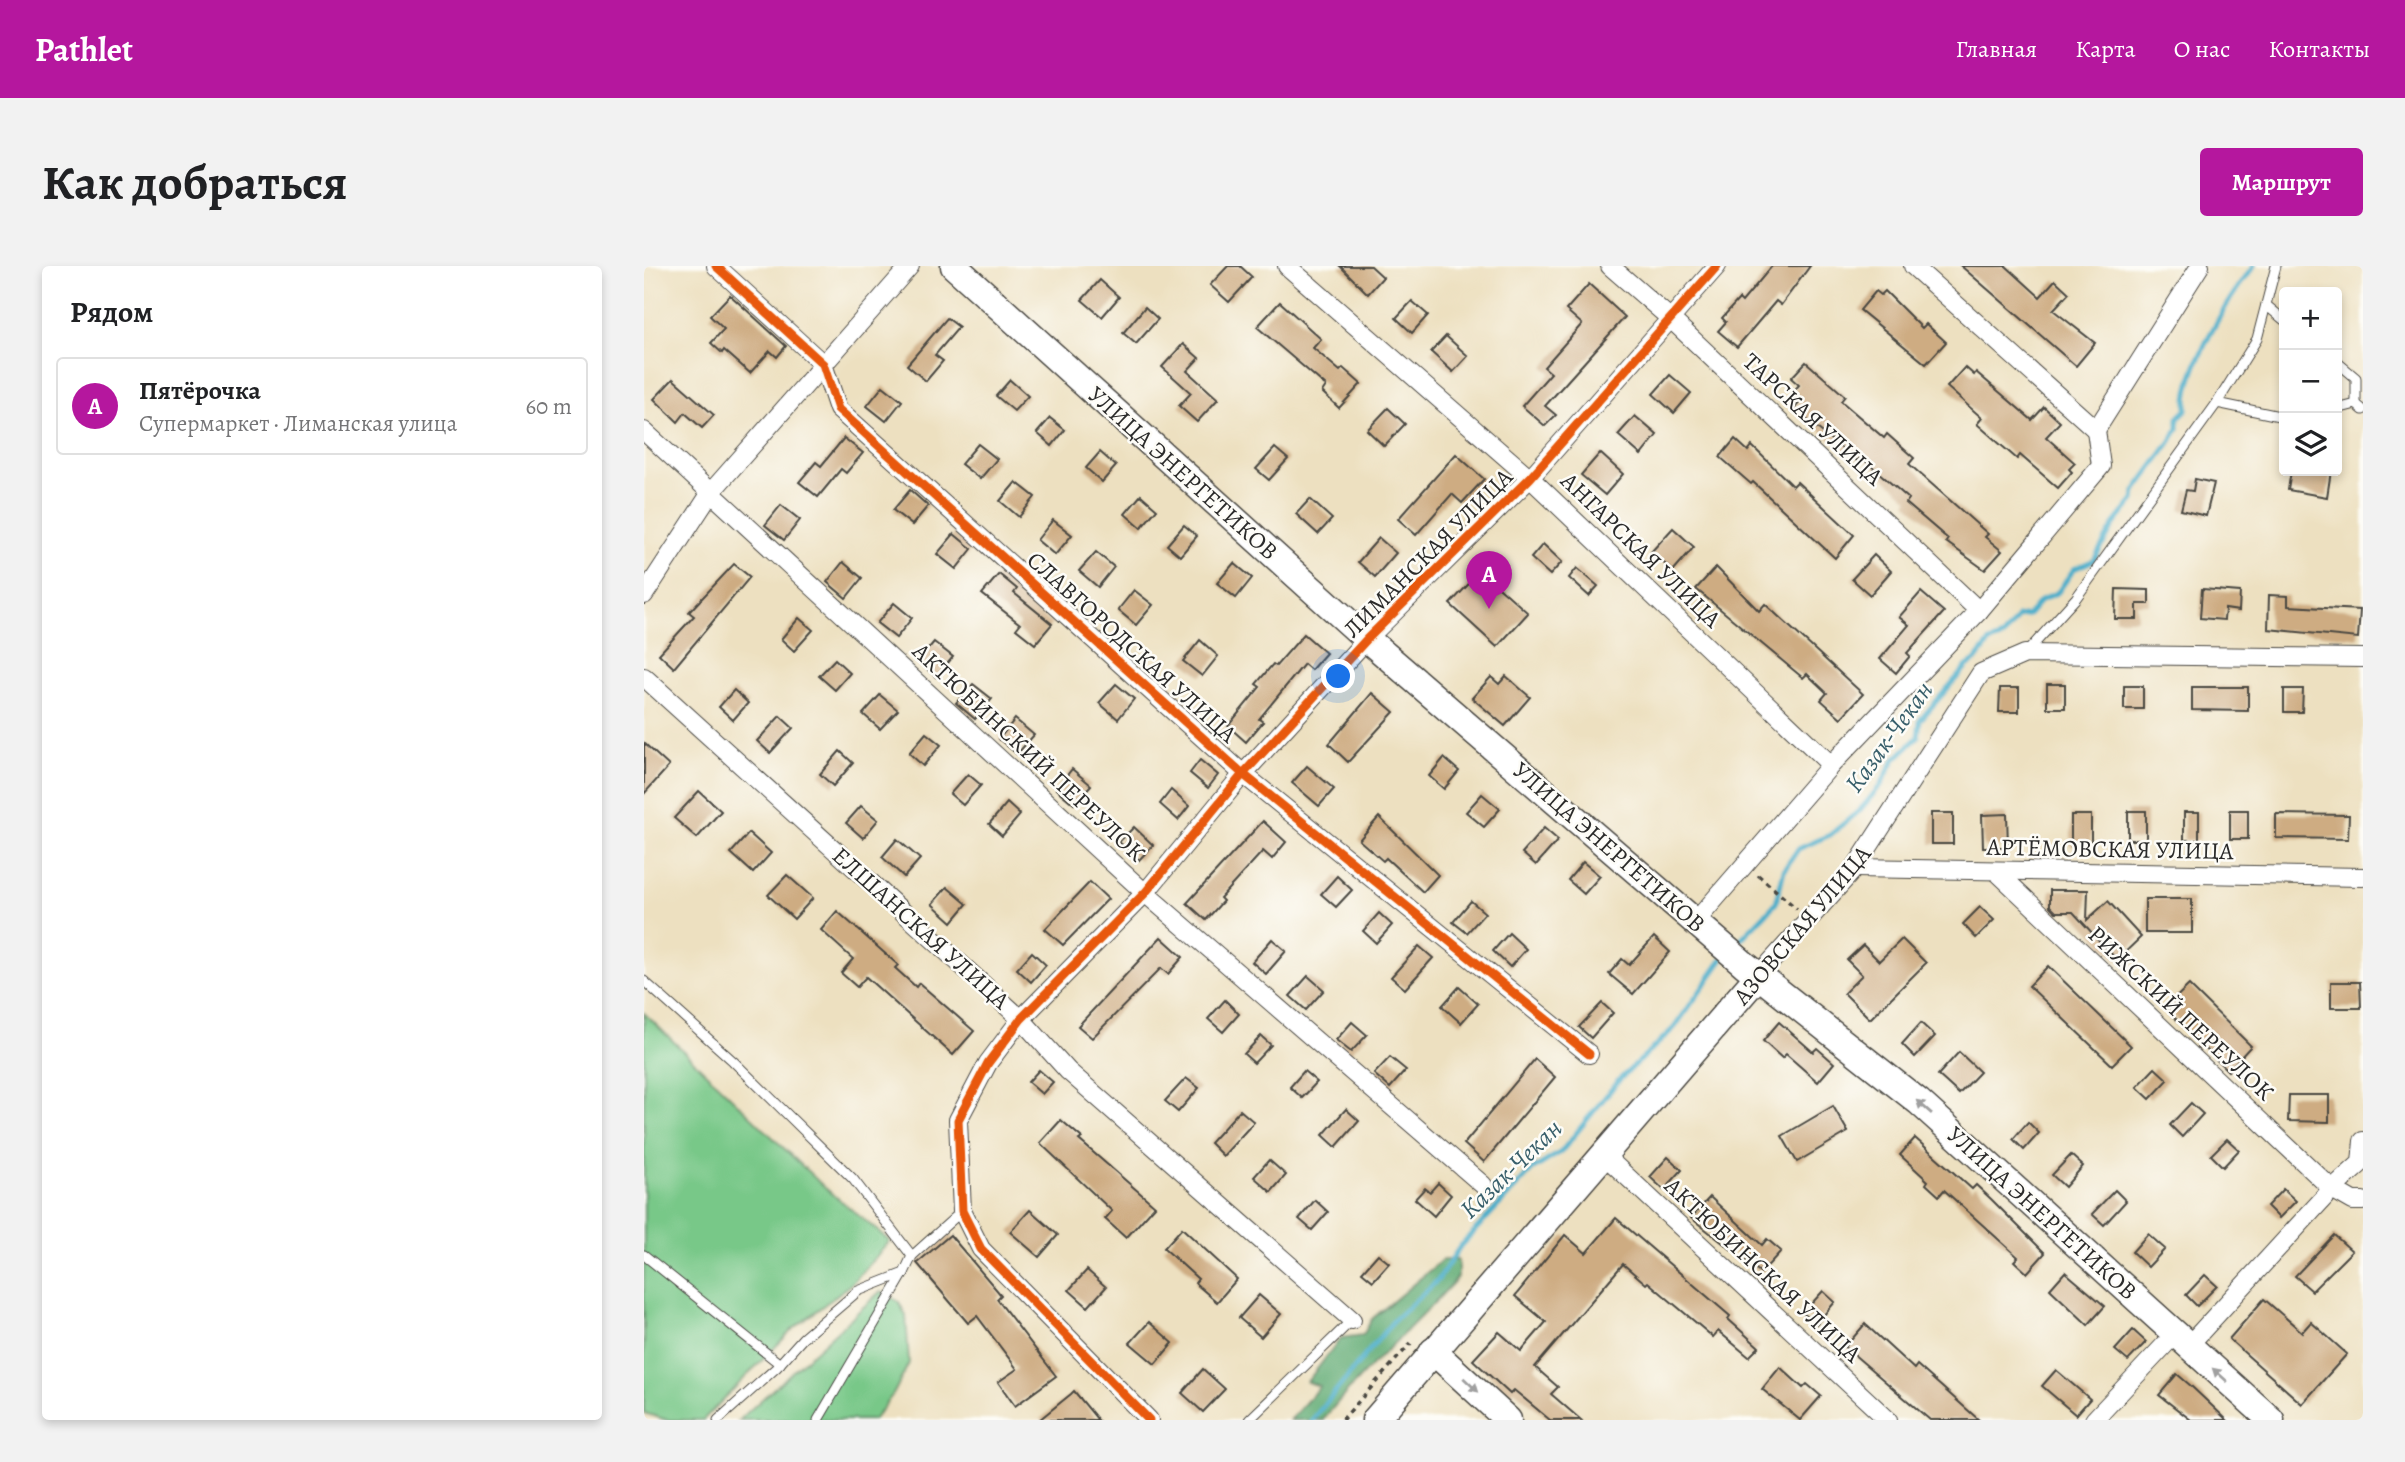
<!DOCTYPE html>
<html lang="ru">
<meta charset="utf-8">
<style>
body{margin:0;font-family:Alegreya,serif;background:#f2f2f2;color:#202124}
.controls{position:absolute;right:21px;top:21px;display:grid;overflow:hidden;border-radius:7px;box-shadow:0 4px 10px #0003}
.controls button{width:63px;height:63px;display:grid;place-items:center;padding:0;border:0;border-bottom:2px solid #e0e0e0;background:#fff;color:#202124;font:35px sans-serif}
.you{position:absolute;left:695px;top:411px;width:24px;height:24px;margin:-18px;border:5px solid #fff;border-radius:50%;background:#1a73e8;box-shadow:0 0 0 10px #1a73e833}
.badge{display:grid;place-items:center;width:46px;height:46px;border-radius:50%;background:#b5179e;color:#fff;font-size:23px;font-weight:700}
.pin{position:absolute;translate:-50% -58px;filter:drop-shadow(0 2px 4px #0008)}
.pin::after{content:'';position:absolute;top:37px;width:24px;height:21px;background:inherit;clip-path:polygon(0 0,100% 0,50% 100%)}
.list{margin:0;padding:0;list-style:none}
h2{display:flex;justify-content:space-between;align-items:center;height:91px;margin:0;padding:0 28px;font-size:30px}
h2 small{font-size:23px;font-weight:400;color:#757577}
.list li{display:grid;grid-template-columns:46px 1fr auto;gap:21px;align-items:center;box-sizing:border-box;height:98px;margin:0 14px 14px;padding:0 14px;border:2px solid #e0e0e0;border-radius:7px}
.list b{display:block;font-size:26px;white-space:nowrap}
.list p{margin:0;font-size:23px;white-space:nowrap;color:#757577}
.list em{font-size:23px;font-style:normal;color:#757577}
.icon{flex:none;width:38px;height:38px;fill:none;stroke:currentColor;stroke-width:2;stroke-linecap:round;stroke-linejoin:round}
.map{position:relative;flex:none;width:1719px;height:1154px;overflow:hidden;border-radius:7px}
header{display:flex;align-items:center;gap:42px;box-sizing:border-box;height:98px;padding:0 35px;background:#b5179e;color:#fff}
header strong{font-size:33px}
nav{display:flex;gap:38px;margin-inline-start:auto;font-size:24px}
.intro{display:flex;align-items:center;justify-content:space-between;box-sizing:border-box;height:168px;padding:0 42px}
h1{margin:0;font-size:49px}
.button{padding:18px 32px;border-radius:7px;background:#b5179e;color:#fff;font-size:24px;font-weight:700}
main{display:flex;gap:42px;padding:0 42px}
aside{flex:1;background:#fff;border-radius:7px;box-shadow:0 4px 10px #0003}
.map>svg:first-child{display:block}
</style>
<header>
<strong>Pathlet</strong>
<nav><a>Главная</a><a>Карта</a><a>О нас</a><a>Контакты</a></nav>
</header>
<div class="intro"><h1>Как добраться</h1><a class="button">Маршрут</a></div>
<main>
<aside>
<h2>Рядом<small></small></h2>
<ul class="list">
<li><span class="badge">A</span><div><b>Пятёрочка</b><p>Супермаркет · Лиманская улица</p></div><em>60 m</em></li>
</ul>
</aside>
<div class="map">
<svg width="1719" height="1154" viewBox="0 0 1719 1154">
<rect width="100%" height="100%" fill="#fdfcf7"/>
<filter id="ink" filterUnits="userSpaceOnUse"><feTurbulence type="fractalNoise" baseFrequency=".0143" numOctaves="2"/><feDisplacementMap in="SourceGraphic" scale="14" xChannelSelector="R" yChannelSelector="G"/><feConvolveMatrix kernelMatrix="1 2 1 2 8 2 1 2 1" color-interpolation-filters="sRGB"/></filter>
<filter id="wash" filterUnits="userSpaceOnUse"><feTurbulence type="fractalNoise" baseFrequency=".00686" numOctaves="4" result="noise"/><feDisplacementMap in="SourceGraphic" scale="28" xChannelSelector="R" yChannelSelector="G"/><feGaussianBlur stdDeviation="1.57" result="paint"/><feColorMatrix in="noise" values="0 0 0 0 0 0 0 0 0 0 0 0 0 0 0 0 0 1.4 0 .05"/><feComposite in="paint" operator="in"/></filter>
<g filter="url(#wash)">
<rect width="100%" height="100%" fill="#ede0c0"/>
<g fill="#78c888" stroke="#527a5a" stroke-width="2">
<polygon points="0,747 180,921 246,975 208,1017 148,1064 59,1154 23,1154 0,1147"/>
<polygon points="237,1025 255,1036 262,1050 265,1097 250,1127 229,1154 95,1154"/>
</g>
<path fill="#62ac74" stroke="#466c50" stroke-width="2" d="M 798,994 L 814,994 L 814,1011 C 771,1060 720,1102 679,1154 L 646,1154 L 676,1120 L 663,1116 L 697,1072 L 719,1069 L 728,1053 Z"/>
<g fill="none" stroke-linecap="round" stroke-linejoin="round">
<g stroke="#4baeca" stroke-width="5">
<path d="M 1090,680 L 1132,637 L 1140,604 L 1154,583 L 1186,569 L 1215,545 L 1237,519 L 1250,494 L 1274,471 L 1276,454 L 1323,400 L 1331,395 L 1346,376 L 1359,371 L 1374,351 L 1384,349 L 1396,335 L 1414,326 L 1430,303 L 1450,294 L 1471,257 L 1490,234 L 1491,225 L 1525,178 L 1534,163 L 1534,152 L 1543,143 C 1540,104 1585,31 1610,0"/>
<polyline points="668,1154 750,1054 794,1014 817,979 888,904 917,886 974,815 1030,762 1081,690"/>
</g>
</g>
<g id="blocks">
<g fill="#ceac82">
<polygon points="584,0 596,0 608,11 585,36 566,19"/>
<polygon points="696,0 727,0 739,11 724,28"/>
<polygon points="1128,0 1166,0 1137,39 1132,35 1093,81 1074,65 1082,56 1078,52 1095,33 1098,36"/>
<polygon points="1317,0 1362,0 1396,31 1411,14 1425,27 1409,44 1451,77 1432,100"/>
<polygon points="456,14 475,31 458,51 438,34"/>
<polygon points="945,18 981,51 901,140 912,149 901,160 878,140 907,107 900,101 938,58 922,44"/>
<polygon points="1232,25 1237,29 1241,25 1278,62 1282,58 1302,76 1282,98 1216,44"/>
<polygon points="86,29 142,80 133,91 126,85 106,107 80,84 78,87 67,77 80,63 66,50"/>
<polygon points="768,35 784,49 768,67 752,52"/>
<polygon points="636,36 677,73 669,82 696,105 699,102 717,118 695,142 678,126 682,120 613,61"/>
<polygon points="501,41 514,53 492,78 479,67"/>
<polygon points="303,52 315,61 291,89 299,95 282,115 263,99"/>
<polygon points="802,70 824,90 809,106 787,86"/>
<polygon points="539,78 555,92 543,105 574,133 553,156 535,140 547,127 518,101"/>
<polygon points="1162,96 1201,130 1197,135 1240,172 1243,168 1270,192 1265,198 1344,268 1341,271 1358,285 1341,304 1302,276 1304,273 1262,237 1265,233 1217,191 1213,195 1150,143 1157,135 1148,127 1155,119 1147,112"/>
<polygon points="1321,101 1330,109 1332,106 1388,154 1400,141 1416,156 1402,171 1431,197 1425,203 1428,206 1414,222 1376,189 1373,193 1333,158 1338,152 1303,121"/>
<polygon points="1026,109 1047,127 1030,147 1009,128"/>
<polygon points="29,113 70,149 58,162 41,147 34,156 10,133"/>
<polygon points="366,114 384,130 370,145 352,130"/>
<polygon points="239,120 258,135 242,155 223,140"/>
<polygon points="744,142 761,158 740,180 723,164"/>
<polygon points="991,150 1013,169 997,189 974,169"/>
<polygon points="406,152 421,164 408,180 393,167"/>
<polygon points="200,172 219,187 202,207 197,203 174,231 155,216 172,196 177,200"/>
<polygon points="1091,173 1104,185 1108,180 1149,220 1153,216 1210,269 1191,292 1109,216 1107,218 1076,191"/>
<polygon points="334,178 353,193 336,213 317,198"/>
<polygon points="631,182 644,193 625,214 612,203"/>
<polygon points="456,186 472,200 458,216 442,202"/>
<polygon points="956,187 979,208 961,229 937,209"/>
<polygon points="812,188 840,213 818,237 808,228 772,269 754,253"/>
<polygon points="1647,205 1687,205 1683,231 1644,224"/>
<polygon points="1551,213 1570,217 1562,250 1537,244 1542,224 1549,225"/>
<polygon points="372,216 391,231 375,251 356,235"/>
<polygon points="266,224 284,240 268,259 249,244"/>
<polygon points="497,229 513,243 497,262 481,248"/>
<polygon points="666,233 688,253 674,268 652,248"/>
<polygon points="137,239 156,254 140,274 121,259"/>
<polygon points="409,254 428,269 411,289 393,274"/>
<polygon points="540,259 553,270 536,290 523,279"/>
<polygon points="1029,262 1050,281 1029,305 1007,286"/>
<polygon points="310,268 328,283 312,303 293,288"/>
<polygon points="735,272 752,287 731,311 714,296"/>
<polygon points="899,278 918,296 906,309 887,292"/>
<polygon points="452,286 470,301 454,321 435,305"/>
<polygon points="1230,289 1247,305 1226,329 1208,313"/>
<polygon points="199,296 218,312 202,332 183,316"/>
<polygon points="590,297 608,312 592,332 573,317"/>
<polygon points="90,298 106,311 30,402 15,388 50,350 45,346"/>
<polygon points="1072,301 1115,345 1121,338 1219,428 1197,452 1177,434 1183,427 1163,408 1159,412 1052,323"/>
<polygon points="933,302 954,320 945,330 925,312"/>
<polygon points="837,305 884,347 853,381 806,338"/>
<polygon points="355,308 373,323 370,327 408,358 391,378 372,363 376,358 338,328"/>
<polygon points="1472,323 1505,324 1505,338 1493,338 1493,353 1471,353"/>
<polygon points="1558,323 1596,326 1595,345 1581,343 1580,354 1556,352"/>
<polygon points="490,324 509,339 492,359 474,344"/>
<polygon points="1277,326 1300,346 1263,387 1266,390 1252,407 1236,393 1265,359 1255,351"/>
<polygon points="1625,329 1644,330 1644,340 1716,344 1714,372 1624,363"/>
<polygon points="250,337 268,352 252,372 233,357"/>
<polygon points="155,352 169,364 150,385 137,373"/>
<polygon points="660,368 682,387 667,404 660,398 615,453 619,456 602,476 584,460 616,421 612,418 629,398 632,400"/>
<polygon points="556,374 574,390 558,410 539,395"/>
<polygon points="290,376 309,391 292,411 274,395"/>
<polygon points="191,393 206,407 191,424 175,410"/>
<polygon points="862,410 886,431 861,460 828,432 847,411 855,418"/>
<polygon points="329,418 348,433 331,453 312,437"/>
<polygon points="472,418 490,433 474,453 455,437"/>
<rect x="1403" y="418" width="18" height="24"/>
<rect x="1480" y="420" width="19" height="23"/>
<polygon points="1548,421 1604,421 1604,445 1548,444"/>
<polygon points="1356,422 1375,422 1375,446 1355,446"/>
<polygon points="1640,423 1659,423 1658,446 1640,446"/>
<polygon points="90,424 104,437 89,454 75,441"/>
<polygon points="728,427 750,446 704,496 685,478"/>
<polygon points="236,429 254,444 236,463 219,448"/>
<polygon points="136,450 149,462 126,487 113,475"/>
<polygon points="371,453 390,469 373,488 355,473"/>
<polygon points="282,467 297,479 279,500 265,487"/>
<polygon points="0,477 25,500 0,528"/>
<polygon points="196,485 209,497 189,520 176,508"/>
<polygon points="800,492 815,505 800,523 785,510"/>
<polygon points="556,494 574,509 564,522 546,507"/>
<polygon points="663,500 690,523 675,540 648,517"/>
<polygon points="428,503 447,519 430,538 412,523"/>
<polygon points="324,508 337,519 319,539 306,528"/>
<polygon points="527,524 545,540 534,554 516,538"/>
<polygon points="55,525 77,545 53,572 30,552"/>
<polygon points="838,528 856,543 840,561 822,546"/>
<polygon points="363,537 376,549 358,570 345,558"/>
<polygon points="217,540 234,554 219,572 202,557"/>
<rect x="1586" y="544" width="18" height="29"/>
<rect x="1484" y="545" width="18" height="29"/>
<rect x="1540" y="546" width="15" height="28"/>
<rect x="1287" y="547" width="22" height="31"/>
<polygon points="1363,548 1364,581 1339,581 1338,549"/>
<polygon points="1632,548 1705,549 1704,573 1632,572"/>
<rect x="1427" y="549" width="20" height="31"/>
<polygon points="735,551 794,609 779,626 742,592 739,595 715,574"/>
<polygon points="619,555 642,576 628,593 619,585 576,632 579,635 562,654 543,637"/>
<polygon points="490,561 509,579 495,594 475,576"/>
<polygon points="900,562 914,574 892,599 878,587"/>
<polygon points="105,567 127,587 109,607 87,587"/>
<polygon points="253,573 276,593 260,611 238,591"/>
<polygon points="939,596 956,610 940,628 924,614"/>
<polygon points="143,609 169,632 150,653 124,629"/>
<polygon points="693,610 708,624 692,641 677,628"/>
<polygon points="446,616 464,633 419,679 401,663"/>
<polygon points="303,621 323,638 308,656 288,638"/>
<polygon points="1406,624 1444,624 1443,654 1464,635 1497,671 1473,694 1429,646 1412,646 1406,640"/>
<rect x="1501" y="633" width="47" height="34"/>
<polygon points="827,635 841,647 823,667 809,656"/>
<polygon points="1336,641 1350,654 1332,672 1319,658"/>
<polygon points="193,645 254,699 251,702 272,721 275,717 330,765 309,789 222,711 213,721 197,707 209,693 177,664"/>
<polygon points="735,647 748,659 732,677 719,665"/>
<polygon points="865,667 882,683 866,701 849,685"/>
<polygon points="517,671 539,691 524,708 517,702 448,772 434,760"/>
<polygon points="1010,671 1026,686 989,728 965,708 978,693 985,699"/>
<polygon points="628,673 642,685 622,708 608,696"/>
<polygon points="1258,673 1282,697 1226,753 1200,727 1218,709 1203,694 1219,679 1235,695"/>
<polygon points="775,680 789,692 761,723 747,711"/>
<polygon points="388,686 402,699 387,716 373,703"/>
<polygon points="1404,700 1487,780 1468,799 1385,720"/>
<polygon points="664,710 680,724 662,744 646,730"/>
<polygon points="1687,716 1716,716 1717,742 1687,742"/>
<polygon points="1545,719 1607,780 1584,805 1521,742"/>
<polygon points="815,721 834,738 817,757 798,740"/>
<polygon points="581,734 595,748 579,766 564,753"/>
<polygon points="958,737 969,747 947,772 935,761"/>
<polygon points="708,756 723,769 707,786 692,774"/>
<polygon points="1135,756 1169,786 1173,782 1190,797 1174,816 1142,788 1138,792 1119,775"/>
<polygon points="1277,757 1291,770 1271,791 1258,778"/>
<polygon points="617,770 627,779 610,797 600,788"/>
<polygon points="1315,786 1336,806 1315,828 1294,809"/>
<polygon points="746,791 762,804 746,822 730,808"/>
<polygon points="891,793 911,811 840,896 820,878"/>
<polygon points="1511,802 1524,814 1506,833 1493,821"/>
<polygon points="395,804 409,816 398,828 384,816"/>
<polygon points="660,805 673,816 658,832 646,821"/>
<polygon points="542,812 555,822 534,846 521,835"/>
<polygon points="1645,829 1685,829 1685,856 1644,855"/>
<polygon points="1547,837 1559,848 1538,871 1526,859"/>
<polygon points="1189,840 1204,866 1153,896 1138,870"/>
<polygon points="702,843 715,855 692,881 679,869"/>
<polygon points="596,844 610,856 579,890 566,877"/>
<polygon points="417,854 438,872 435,874 511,940 482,972 461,953 468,945 396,877"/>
<polygon points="1384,856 1395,867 1380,884 1369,873"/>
<polygon points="1271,872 1328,923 1332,919 1347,933 1401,987 1383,1007 1370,995 1374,991 1300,924 1295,930 1282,918 1284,915 1256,889"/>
<polygon points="1583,873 1595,884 1579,901 1567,889"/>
<polygon points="1427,889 1439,900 1421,921 1408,909"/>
<polygon points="1024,891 1038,904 1020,924 1006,911"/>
<polygon points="625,894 642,909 627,926 610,911"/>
<polygon points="794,917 807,929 790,950 771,933 781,922 786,926"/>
<polygon points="1639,923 1652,935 1635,952 1623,940"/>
<polygon points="1471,924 1482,935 1460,959 1448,948"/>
<polygon points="1066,931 1118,979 1123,973 1137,985 1117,1007 1047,952"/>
<polygon points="671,934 684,946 668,964 655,953"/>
<polygon points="386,944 414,969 395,991 366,966"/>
<polygon points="972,952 1086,1050 1084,1053 1115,1081 1105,1091 1074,1065 1069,1071 1004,1016 1002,1018 979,998 891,1101 914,1121 907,1128 937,1154 906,1154 870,1124 866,1128 829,1094 855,1066 877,1085 902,1056 871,1030 921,969 942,987"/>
<polygon points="538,962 593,1013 573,1036 551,1017 554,1013 520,982"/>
<polygon points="1504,968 1521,983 1504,1001 1488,986"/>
<polygon points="306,969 357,1029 353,1033 412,1110 371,1140 354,1116 373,1103 333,1050 324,1057 273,997"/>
<polygon points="1690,969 1708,985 1668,1025 1651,1010"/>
<polygon points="734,988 745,997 729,1015 718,1006"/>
<polygon points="443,1004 462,1021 444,1041 425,1024"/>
<polygon points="1421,1006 1461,1040 1444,1059 1406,1023"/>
<polygon points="1561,1009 1573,1020 1553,1040 1542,1029"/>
<polygon points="1179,1025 1191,1036 1172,1058 1159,1047"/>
<polygon points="615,1029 637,1048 617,1071 595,1052"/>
<polygon points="1620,1033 1658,1066 1667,1056 1703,1088 1658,1138 1585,1073"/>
<polygon points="505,1056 529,1077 511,1098 486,1077"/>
<polygon points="1221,1058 1270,1103 1273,1099 1335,1154 1286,1154 1201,1081"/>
<polygon points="1489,1064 1502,1076 1484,1095 1471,1084"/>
<polygon points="1136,1101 1159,1122 1163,1118 1177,1130 1156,1154 1118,1123"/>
<polygon points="559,1103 581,1123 559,1146 538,1127"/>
<polygon points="1412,1104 1446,1133 1432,1149 1398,1120"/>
<polygon points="1533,1108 1547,1120 1583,1154 1547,1154 1515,1129"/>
<polygon points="430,1125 454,1154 395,1154 427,1128"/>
</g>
</g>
</g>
<g filter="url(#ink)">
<use href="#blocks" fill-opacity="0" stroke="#484641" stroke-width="2"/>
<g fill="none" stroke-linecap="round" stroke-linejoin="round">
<defs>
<g id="lane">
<polyline points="1622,39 1640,54"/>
<polyline points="1693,96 1712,112 1712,138"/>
<polyline points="1573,137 1640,151"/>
<polyline points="1693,143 1712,138 1719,144"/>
<polyline points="1382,387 1432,332 1573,137 1613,73 1632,0"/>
<polyline points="0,715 89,795 209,913 268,990"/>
<polyline points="0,989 136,1098"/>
<polyline points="74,1154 132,1102 159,1072 214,1025 260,1007 268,990 318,945"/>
<polyline points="174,1154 260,1007"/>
<polyline points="605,1154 708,1054"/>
</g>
<g id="street">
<polyline points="72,0 179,98 194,143 599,508 945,788"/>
<polyline points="643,0 886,212 1187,499"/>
<polyline points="966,0 1028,54 1335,345"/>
<polyline points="1269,0 1452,164"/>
<polyline points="0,165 501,627 839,919"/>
<polyline points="0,329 68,225 266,0"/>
<polyline points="0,411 377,753 424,805 708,1054"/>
<polyline points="1211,602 1719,611"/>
<polyline points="1352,605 1688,923 1709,935 1719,935"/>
<polyline points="1052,655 1187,499 1335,345 1457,200 1452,164 1556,0"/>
<polyline points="1114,710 1211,602 1337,407 1381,388 1719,392"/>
<polyline points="961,890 1244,1154"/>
<polyline points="1544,1080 1688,923 1717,897 1719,875"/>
<polyline points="505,1154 337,983 318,945 314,854 344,797 377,753 501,627 599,508 723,373 886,212 1073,0"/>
<polyline points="1450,1154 1531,1068"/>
</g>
<g id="primary">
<polyline points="310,0 723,373 1100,698 1275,836 1627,1154"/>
<polyline points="789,1085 864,1154"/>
<polyline points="731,1154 1114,710"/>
</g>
</defs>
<use href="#lane" stroke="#484641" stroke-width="11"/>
<use href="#street" stroke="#484641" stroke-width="20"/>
<use href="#primary" stroke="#484641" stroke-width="29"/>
<g stroke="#484641" stroke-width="3.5" stroke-dasharray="5 5" stroke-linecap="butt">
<polyline points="1114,609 1153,643"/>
<polyline points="698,1154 767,1077"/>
</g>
<use href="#lane" stroke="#fff" stroke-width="9"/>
<use href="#street" stroke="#fff" stroke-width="18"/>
<use href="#primary" stroke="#fff" stroke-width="26"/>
<defs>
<g id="cycleway">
<polyline points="72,0 179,98 194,143 599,508 945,788"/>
<polyline points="505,1154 337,983 318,945 314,854 344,797 377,753 501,627 599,508 723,373 886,212 1073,0"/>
</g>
</defs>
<use href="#cycleway" stroke="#fdfcf7" stroke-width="13"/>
<use href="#cycleway" stroke="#e8590c" stroke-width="9"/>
</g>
<defs><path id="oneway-solid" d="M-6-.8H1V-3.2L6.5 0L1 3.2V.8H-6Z" transform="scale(1.75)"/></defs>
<g fill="#a0a0a0">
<use href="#oneway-solid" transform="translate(1280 841) rotate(-139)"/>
<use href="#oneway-solid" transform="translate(1576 1109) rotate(-138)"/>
<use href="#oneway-solid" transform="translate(827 1119) rotate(43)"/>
</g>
</g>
<g text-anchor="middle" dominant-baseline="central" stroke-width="5" stroke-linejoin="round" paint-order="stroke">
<g font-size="24" fill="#2b2b2b" stroke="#fdfcf7">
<text transform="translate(1169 153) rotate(43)">ТАРСКАЯ УЛИЦА</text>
<text transform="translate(539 207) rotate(42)">УЛИЦА ЭНЕРГЕТИКОВ</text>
<text transform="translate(997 284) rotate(44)">АНГАРСКАЯ УЛИЦА</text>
<text transform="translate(784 287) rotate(-45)">ЛИМАНСКАЯ УЛИЦА</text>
<text transform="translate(488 381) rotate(42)">СЛАВГОРОДСКАЯ УЛИЦА</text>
<text transform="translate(385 486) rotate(43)">АКТЮБИНСКИЙ ПЕРЕУЛОК</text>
<text transform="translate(965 581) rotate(41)">УЛИЦА ЭНЕРГЕТИКОВ</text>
<text transform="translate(1466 583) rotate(1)">АРТЁМОВСКАЯ УЛИЦА</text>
<text transform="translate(1158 659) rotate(-50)">АЗОВСКАЯ УЛИЦА</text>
<text transform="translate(277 662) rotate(42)">ЕЛШАНСКАЯ УЛИЦА</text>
<text transform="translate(1537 747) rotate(43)">РИЖСКИЙ ПЕРЕУЛОК</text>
<text transform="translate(1398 947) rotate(42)">УЛИЦА ЭНЕРГЕТИКОВ</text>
<text transform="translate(1119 1004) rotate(43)">АКТЮБИНСКАЯ УЛИЦА</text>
</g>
<g font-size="26" font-style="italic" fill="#385f6b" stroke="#fdfcf7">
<text transform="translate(1245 471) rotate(-54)">Казак-Чекан</text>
<text transform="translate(867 903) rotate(-44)">Казак-Чекан</text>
</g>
</g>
</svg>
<div class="controls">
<button>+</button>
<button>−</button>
<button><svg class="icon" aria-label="layers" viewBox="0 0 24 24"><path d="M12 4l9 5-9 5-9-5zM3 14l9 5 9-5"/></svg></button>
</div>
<div class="you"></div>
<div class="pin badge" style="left:845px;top:343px">A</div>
</div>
</main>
